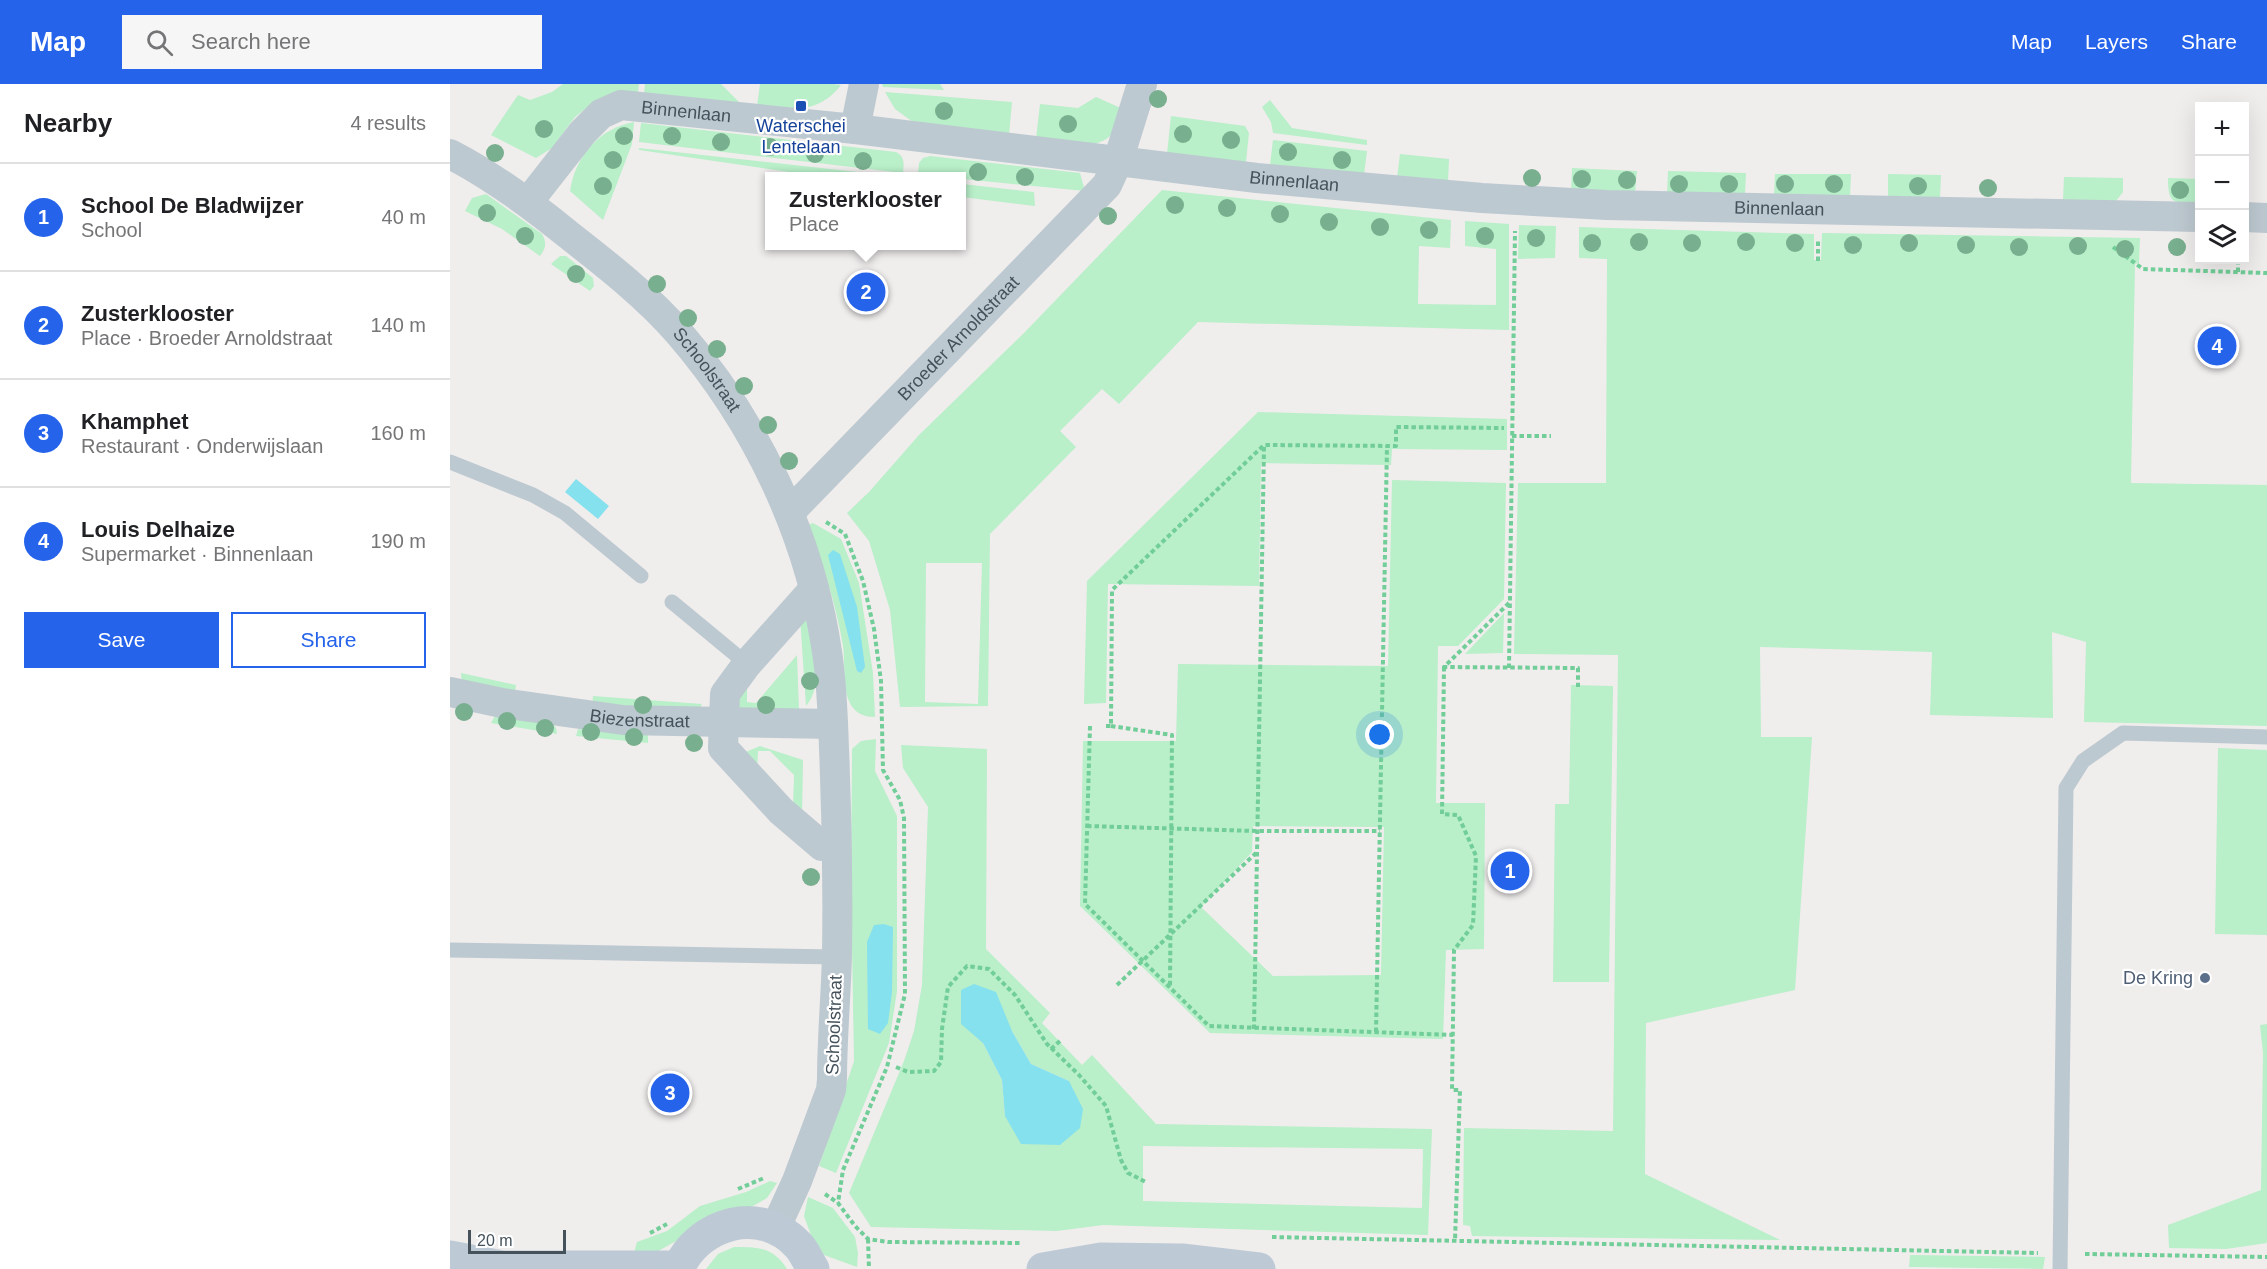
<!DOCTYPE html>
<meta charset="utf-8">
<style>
body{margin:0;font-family:Helvetica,sans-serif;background:#f6f6f6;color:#202124}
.controls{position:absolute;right:18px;top:18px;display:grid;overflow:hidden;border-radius:0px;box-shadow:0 6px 24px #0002}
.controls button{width:54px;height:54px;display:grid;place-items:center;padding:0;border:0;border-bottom:2px solid #e0e0e0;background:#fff;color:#202124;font:30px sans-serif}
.scale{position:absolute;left:18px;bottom:15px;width:98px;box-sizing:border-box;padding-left:6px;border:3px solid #45525b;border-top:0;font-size:16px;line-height:21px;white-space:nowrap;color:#45525b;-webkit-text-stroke:4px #fff;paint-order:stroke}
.you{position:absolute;left:930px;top:651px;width:21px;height:21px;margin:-15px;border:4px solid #fff;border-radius:50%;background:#1a73e8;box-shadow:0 0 0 9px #1a73e833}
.badge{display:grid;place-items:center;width:39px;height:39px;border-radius:50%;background:#2563eb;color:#fff;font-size:20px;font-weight:700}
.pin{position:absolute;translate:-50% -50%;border:3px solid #fff;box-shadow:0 2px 6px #0006}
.popup{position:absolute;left:315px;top:88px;width:201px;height:78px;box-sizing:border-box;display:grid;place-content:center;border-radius:0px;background:#fff;filter:drop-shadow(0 2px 4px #0005);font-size:20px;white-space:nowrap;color:#757577}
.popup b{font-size:22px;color:#202124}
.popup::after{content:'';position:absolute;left:50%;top:100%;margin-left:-12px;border:12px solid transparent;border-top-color:#fff}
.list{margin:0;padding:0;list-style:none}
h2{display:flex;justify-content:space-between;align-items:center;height:78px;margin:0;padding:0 24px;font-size:26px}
h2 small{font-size:20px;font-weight:400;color:#757577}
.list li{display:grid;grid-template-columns:39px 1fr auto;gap:18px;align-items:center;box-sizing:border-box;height:108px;padding:0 24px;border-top:2px solid #e0e0e0}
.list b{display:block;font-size:22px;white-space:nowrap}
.list p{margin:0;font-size:20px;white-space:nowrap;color:#757577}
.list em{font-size:20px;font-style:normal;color:#757577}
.actions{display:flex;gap:12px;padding:18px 24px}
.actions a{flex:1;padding:14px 0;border:2px solid #2563eb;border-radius:0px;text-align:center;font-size:21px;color:#2563eb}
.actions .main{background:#2563eb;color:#fff}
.icon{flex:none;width:33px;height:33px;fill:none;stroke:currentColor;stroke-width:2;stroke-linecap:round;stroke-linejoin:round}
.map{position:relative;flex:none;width:1817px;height:1185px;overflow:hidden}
header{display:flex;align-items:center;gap:36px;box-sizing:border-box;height:84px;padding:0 30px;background:#2563eb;color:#fff}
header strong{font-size:28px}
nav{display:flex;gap:33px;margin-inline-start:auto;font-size:21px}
.search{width:420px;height:54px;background:#f6f6f6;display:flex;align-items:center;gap:15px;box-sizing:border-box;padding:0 21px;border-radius:0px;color:#757577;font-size:22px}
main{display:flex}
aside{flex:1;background:#fff}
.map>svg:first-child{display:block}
</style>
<header>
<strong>Map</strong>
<div class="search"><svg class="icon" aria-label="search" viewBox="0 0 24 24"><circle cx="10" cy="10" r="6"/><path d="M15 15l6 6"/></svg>Search here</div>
<nav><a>Map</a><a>Layers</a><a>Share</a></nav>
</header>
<main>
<aside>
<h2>Nearby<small>4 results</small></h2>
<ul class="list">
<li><span class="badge">1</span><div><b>School De Bladwijzer</b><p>School</p></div><em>40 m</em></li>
<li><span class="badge">2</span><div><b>Zusterklooster</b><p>Place · Broeder Arnoldstraat</p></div><em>140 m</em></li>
<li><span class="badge">3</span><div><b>Khamphet</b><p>Restaurant · Onderwijslaan</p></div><em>160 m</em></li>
<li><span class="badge">4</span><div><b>Louis Delhaize</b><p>Supermarket · Binnenlaan</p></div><em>190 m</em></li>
</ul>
<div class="actions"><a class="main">Save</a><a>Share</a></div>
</aside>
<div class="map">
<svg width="1817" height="1185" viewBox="0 0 1817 1185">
<rect width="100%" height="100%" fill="#f0eded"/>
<g fill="#b9efc9" fill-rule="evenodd">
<polygon points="113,0 189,0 188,8 140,21 125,33 102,64 86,74 41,51 68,11 80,16 102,8"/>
<polygon points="195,0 271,0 291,20 194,10"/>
<path d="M 310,0 L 383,0 L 391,1 C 368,31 340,25 307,22 Z"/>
<polygon points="432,0 490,0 494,6 433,3"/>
<polygon points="435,8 562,18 559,51 463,38 445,25"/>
<path d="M 646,13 L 673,25 C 669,33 667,44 661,51 C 644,69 607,57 586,55 L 590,20 L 628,24 Z"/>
<polygon points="820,16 842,44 917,56 917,61 823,49 821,38 812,23"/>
<polygon points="721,32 795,42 799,49 796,78 717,70"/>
<path d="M 184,38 L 182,60 L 153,136 L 120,107 C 125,72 150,44 184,38 Z"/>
<path d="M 191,39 L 446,68 C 455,73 454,79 453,89 L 189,58 Z"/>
<polygon points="823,56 917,67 914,91 820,81"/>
<polygon points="189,64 444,92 366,92 189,66"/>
<polygon points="950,70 999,75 998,98 947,94"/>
<polygon points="480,72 630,89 635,107 512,95 512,92 468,90 469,79 473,74"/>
<polygon points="1122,84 1187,87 1185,109 1121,107"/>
<polygon points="1218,87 1296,89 1295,111 1217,110"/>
<polygon points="1325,90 1401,90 1400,113 1324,112"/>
<polygon points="1438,90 1491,91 1490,114 1438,114"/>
<polygon points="1614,93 1673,94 1673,108 1666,117 1613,116"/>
<path d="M 1718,94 L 1749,95 L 1749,118 C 1725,118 1718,123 1718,94 Z"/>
<polygon points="512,100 584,108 585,122 512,113"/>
<path d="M 712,106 L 1001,136 L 1000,164 L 969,162 L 968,220 L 1046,221 L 1046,165 L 1015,162 L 1015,137 L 1059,140 L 1059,246 L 748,238 L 669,320 L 652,305 L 610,347 L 626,363 L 540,450 L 538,622 L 450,623 L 440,526 L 419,457 L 397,429 L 419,408 L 469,351 L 573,250 ZM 476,479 L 532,479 L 528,620 L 475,618 Z"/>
<path d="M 36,110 L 92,150 C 97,159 96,164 90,172 L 52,145 L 15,127 L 22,114 Z"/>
<polygon points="1069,141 1106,142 1105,174 1068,175"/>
<polygon points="1129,143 1364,150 1364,176 1371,176 1372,149 1690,154 1689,179 1685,180 1681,399 1817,401 1817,642 1634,638 1636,558 1602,548 1603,634 1480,631 1482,568 1310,563 1311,653 1362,653 1345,906 1196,939 1195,1090 1330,1156 1022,1152 1020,1142 1013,1141 1014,1044 1163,1047 1168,571 1064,570 1068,399 1156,399 1157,175 1129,174"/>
<polygon points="110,172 116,172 143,194 144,202 140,207 101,180"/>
<polygon points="808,328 1057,335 1057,366 942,365 941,381 811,379 809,502 658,500 656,619 634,620 637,497"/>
<path d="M 942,396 L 1056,399 L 1054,515 L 1008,562 L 988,562 L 986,719 L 1035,719 L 1034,865 L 996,866 L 993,955 L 760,949 L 630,822 L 633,657 L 726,657 L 728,580 L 938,582 ZM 803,742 L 934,743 L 931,891 L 823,892 L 751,823 L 802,768 Z"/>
<path d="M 363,439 L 391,455 L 409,499 L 423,589 L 425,633 C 413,633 404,629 399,617 C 393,603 395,578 393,562 C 386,520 373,480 358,441 Z"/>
<polygon points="1054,529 1053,569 1015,570"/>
<path d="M 350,533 L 357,533 C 361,561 376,599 356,622 Z"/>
<polygon points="347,571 349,626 291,626 285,617 297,597 297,618 306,619"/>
<polygon points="11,589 66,601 65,607 12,600"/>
<polygon points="1121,601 1163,602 1159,898 1103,898 1105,720 1119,720"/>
<polygon points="143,612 252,620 248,627 142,624"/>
<polygon points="45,632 101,638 106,644 107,650 41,639"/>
<polygon points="128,645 198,651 198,659 126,652"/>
<polygon points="426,655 425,687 447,732 447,907 439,959 386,1089 369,1082 404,977 401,804 402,665 411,657"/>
<path d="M 451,661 L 537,665 L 536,865 L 600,929 L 592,939 L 632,981 L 642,971 L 706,1040 L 982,1045 L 978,1151 L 653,1141 L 607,1147 L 421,1143 L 399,1109 L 454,977 L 464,947 L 472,901 L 478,723 L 453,684 ZM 562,947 L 581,980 L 619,997 L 555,1032 L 552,996 L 533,959 ZM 693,1062 L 973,1065 L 972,1124 L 693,1117 Z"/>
<polygon points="310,662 353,676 352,735 343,724 344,691 320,667 308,667 307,688 291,670"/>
<polygon points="1768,664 1817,666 1817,851 1765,850"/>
<polygon points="1817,940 1817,1159 1776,1165 1719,1164 1718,1141 1811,1106 1813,969 1810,941"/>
<polygon points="320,1097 327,1099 317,1114 303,1122 276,1129 203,1170 183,1173 187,1158 217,1147 250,1122 296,1108"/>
<polygon points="358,1113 383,1124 405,1153 408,1169 407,1183 374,1171 362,1154 354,1132"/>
<path d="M 284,1163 C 308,1163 323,1163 337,1185 L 256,1185 L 268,1170 Z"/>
<polygon points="1460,1171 1595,1173 1593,1185 1459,1183"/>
</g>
<g fill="#85e1ed">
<polygon points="126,395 159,422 148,435 115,408"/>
<polygon points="383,466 390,470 407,523 415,583 411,589 407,587 378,471"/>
<polygon points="434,840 443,843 442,908 438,939 430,950 418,945 417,858 424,841"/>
<polygon points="524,900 546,908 562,947 581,980 619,997 633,1025 630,1044 610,1061 571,1060 555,1032 552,996 533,959 511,940 511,906"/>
</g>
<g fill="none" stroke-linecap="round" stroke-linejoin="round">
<g stroke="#71ce98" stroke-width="4" stroke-dasharray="4.5 3" stroke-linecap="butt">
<polyline points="1663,163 1693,185 1817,189"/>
<polyline points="1368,177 1368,156"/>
<polyline points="1788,188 1788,176"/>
<polyline points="1062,352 1101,352"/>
<polyline points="376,438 395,450 413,497 424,545 431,597 433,686 450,716 454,734 455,910 437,983 393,1086 388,1119"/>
<polyline points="1059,519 994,583 1128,584 1128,603"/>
<polyline points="994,583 992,730 1008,731 1026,772 1023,841 1004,866 1002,1006 1010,1006 1005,1157"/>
<polyline points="1059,584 1065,147"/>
<polyline points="640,642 635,820 759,942 1003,951"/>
<polyline points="656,642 661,642 662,506 814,361 946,362 946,343 1054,344"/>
<polyline points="661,642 722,651 720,903"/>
<polyline points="637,742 807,747 930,747"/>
<polyline points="667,901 806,769"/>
<polyline points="804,945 814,362"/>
<polyline points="926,948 937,362"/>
<polyline points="601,965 611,956"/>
<polyline points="446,983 458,988 484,987 491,978 492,945 498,903 517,882 539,885 565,911 597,960 629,991 656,1022 671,1076 678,1089 696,1098"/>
<polyline points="288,1105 314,1094"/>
<polyline points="375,1110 388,1119 405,1142 418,1155 438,1158 572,1159"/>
<polyline points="200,1149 217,1140"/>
<polyline points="822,1153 1588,1169"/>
<polyline points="418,1155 419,1185"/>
<polyline points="1635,1170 1817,1173"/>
</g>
<g stroke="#bdc9d0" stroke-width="15">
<polyline points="0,378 83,411 115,429 191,492"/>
<polyline points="222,518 297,580"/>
<polyline points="0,866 387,873"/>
<polyline points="1610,1185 1616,704 1633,677 1673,649 1817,653"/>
</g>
<g stroke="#bdc9d0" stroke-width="30">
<polyline points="405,45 414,0"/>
<path id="s1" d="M 0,70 C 43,92 82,121 120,152 C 156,180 199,214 229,249 C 306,338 360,451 377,568 C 382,600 383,633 384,665 C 387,734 388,802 387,871 C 386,912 382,954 382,995 L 381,1006 L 347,1097 L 325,1145"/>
<path id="s2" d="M 78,118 L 133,48 L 151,30 L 171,21 L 405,45 L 807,94 L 1032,114 L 1157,121 L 1750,133"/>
<polyline points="1794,133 1817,134"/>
<path id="s3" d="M 340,428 L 657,101 L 668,77 L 692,0"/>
<polyline points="364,505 297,580 275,610 273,664 331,727 372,762 386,762"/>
<path id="s4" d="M 0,608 L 52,619 L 173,636 L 383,640"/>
</g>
<g stroke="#bdcad5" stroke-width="33">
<polyline points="0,1173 52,1183 229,1183"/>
<path d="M 228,1185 C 249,1138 311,1121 348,1161 C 354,1167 358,1177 363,1185"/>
<polyline points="593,1185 651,1175 732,1176 809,1185"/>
</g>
</g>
<g fill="#78af8e">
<circle cx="708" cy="15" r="9"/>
<circle cx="494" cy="27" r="9"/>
<circle cx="618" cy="40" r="9"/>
<circle cx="94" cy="45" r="9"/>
<circle cx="733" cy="50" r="9"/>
<circle cx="174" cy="52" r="9"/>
<circle cx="222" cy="52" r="9"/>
<circle cx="781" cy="56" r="9"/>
<circle cx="271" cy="58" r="9"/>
<circle cx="320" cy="63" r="9"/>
<circle cx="838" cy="68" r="9"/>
<circle cx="45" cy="69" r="9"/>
<circle cx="365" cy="70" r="9"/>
<circle cx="163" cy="76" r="9"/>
<circle cx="892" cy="76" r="9"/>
<circle cx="413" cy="77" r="9"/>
<circle cx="528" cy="88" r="9"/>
<circle cx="575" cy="93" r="9"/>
<circle cx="1082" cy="94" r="9"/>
<circle cx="1132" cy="95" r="9"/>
<circle cx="1177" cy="96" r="9"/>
<circle cx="1229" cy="100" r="9"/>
<circle cx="1279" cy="100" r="9"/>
<circle cx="1335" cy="100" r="9"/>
<circle cx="1384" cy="100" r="9"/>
<circle cx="153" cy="102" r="9"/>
<circle cx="1468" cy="102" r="9"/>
<circle cx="1538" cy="104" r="9"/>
<circle cx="1730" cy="106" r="9"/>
<circle cx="725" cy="121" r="9"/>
<circle cx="777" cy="124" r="9"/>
<circle cx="37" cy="129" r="9"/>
<circle cx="830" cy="130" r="9"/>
<circle cx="658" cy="132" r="9"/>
<circle cx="879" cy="138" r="9"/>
<circle cx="930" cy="143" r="9"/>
<circle cx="979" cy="146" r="9"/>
<circle cx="75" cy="152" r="9"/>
<circle cx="1035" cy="152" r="9"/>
<circle cx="1086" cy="154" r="9"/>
<circle cx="1189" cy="158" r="9"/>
<circle cx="1296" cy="158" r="9"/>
<circle cx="1142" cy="159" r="9"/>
<circle cx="1242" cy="159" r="9"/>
<circle cx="1345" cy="159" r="9"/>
<circle cx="1459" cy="159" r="9"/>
<circle cx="1403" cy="161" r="9"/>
<circle cx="1516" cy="161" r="9"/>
<circle cx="1628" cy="162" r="9"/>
<circle cx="1569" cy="163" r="9"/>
<circle cx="1727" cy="163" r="9"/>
<circle cx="1675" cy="165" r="9"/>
<circle cx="126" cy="190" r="9"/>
<circle cx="207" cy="200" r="9"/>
<circle cx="238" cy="234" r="9"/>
<circle cx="267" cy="265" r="9"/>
<circle cx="294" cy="302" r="9"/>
<circle cx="318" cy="341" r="9"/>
<circle cx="339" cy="377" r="9"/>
<circle cx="360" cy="597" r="9"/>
<circle cx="193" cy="621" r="9"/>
<circle cx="316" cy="621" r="9"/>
<circle cx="14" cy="628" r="9"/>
<circle cx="57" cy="637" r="9"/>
<circle cx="95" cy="644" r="9"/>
<circle cx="141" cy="648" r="9"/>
<circle cx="184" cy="653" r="9"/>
<circle cx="244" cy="659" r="9"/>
<circle cx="361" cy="793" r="9"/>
</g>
<rect fill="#1a4fb4" stroke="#fff" stroke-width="2" x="345" y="16" width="12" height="12" rx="3"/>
<circle fill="#5c6f8a" stroke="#fff" stroke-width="2" cx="1755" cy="894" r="6"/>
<g text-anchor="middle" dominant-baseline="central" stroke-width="4.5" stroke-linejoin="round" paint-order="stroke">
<g font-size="18" fill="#45525b" stroke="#fff">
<text stroke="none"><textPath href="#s2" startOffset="202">Binnenlaan</textPath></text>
<text stroke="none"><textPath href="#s2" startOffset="814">Binnenlaan</textPath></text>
<text stroke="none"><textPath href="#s2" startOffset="1300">Binnenlaan</textPath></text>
<text stroke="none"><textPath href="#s3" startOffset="242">Broeder Arnoldstraat</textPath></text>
<text stroke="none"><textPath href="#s1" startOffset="338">Schoolstraat</textPath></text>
<text stroke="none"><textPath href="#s4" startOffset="192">Biezenstraat</textPath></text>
<text transform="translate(384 941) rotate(-88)">Schoolstraat</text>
</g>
<g font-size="18" fill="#164399" stroke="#fff">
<text x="351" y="42">Waterschei<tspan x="351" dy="21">Lentelaan</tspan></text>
</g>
<g font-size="18" fill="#4e5e75" stroke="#fff" text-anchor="end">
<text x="1743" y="894">De Kring</text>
</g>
</g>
</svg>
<div class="controls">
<button>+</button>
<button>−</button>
<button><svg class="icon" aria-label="layers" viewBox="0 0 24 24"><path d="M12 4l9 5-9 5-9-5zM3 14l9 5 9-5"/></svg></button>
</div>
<div class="scale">20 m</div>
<div class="you"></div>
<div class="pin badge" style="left:1060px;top:787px">1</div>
<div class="pin badge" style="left:416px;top:208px">2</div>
<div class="popup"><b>Zusterklooster</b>Place</div>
<div class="pin badge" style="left:220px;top:1009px">3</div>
<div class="pin badge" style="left:1767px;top:262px">4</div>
</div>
</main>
